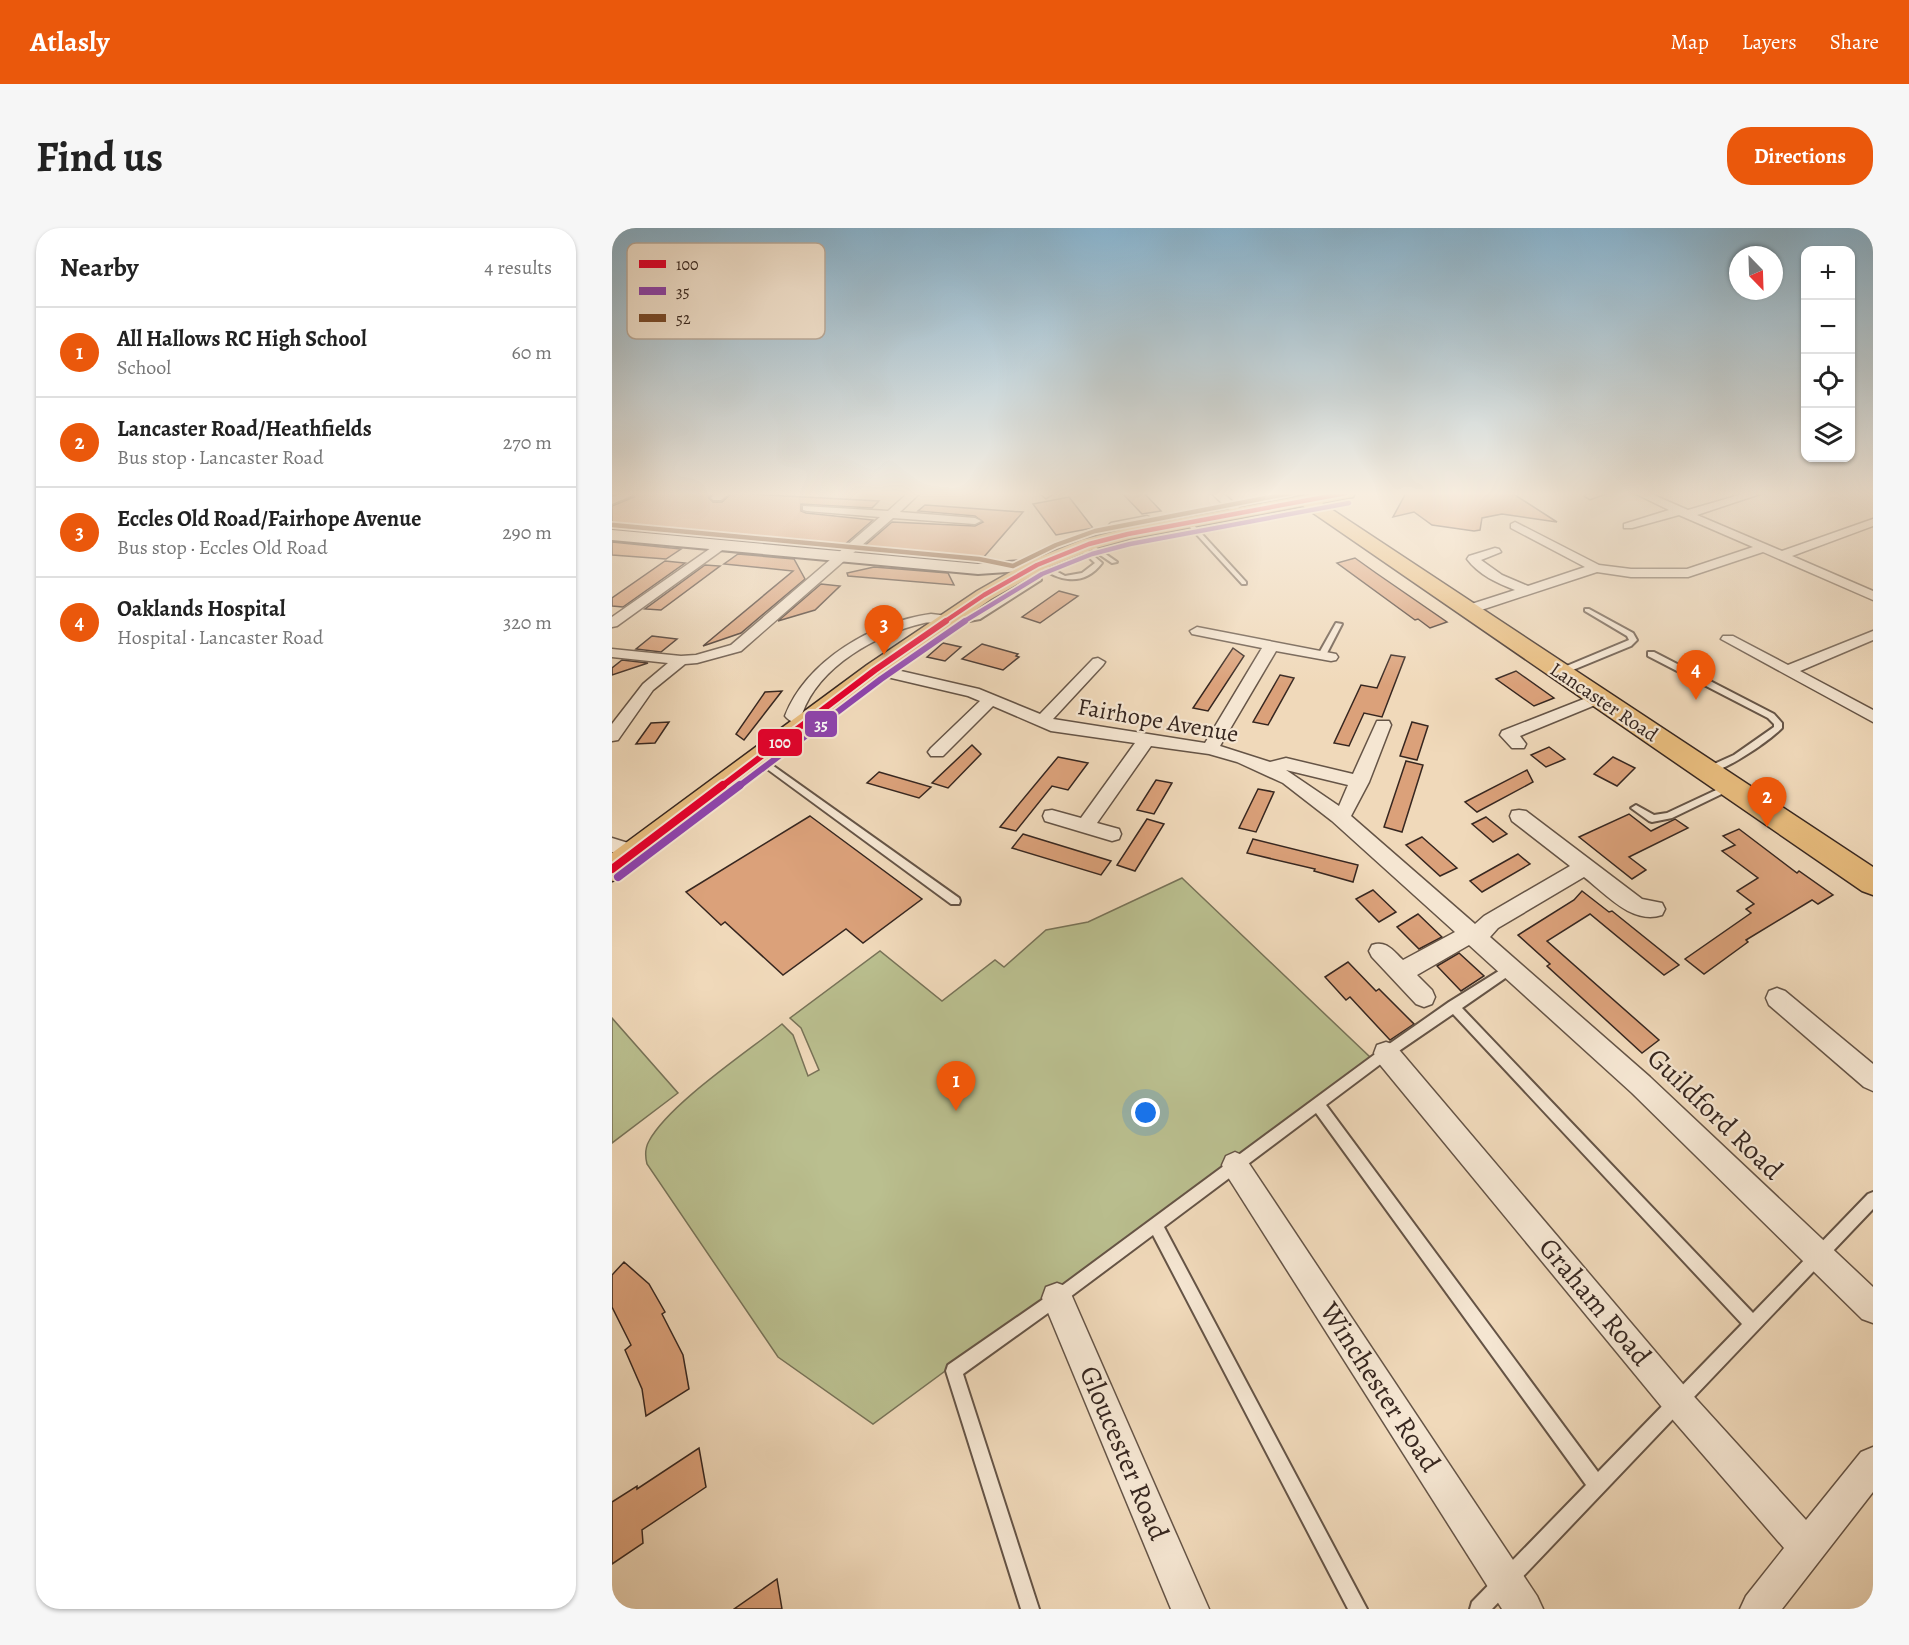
<!DOCTYPE html>
<meta charset="utf-8">
<style>
body{margin:0;font-family:Alegreya,serif;background:#f6f6f6;color:#222}
.controls{position:absolute;right:18px;top:18px;display:grid;overflow:hidden;border-radius:12px;box-shadow:0 2px 4px #0004}
.controls button{width:54px;height:54px;display:grid;place-items:center;padding:0;border:0;border-bottom:2px solid #e0e0e0;background:#fff;color:#222;font:30px sans-serif}
.compass{position:absolute;left:1117px;top:18px;width:54px;height:54px;border-radius:50%;background:#fff;box-shadow:0 2px 4px #0004;rotate:157deg}
.you{position:absolute;left:534px;top:885px;width:21px;height:21px;margin:-15px;border:4px solid #fff;border-radius:50%;background:#1a73e8;box-shadow:0 0 0 9px #1a73e833}
.badge{display:grid;place-items:center;width:39px;height:39px;border-radius:50%;background:#ea580c;color:#fff;font-size:20px;font-weight:700}
.pin{position:absolute;translate:-50% -50px;filter:drop-shadow(0 2px 3px #0008)}
.pin::after{content:'';position:absolute;top:32px;width:21px;height:18px;background:inherit;clip-path:polygon(0 0,100% 0,50% 100%)}
.list{margin:0;padding:0;list-style:none}
h2{display:flex;justify-content:space-between;align-items:center;height:78px;margin:0;padding:0 24px;font-size:26px}
h2 small{font-size:20px;font-weight:400;color:#767676}
.list li{display:grid;grid-template-columns:39px 1fr auto;gap:18px;align-items:center;box-sizing:border-box;height:90px;padding:0 24px;border-top:2px solid #e0e0e0}
.list b{display:block;font-size:22px;white-space:nowrap}
.list p{margin:0;font-size:20px;white-space:nowrap;color:#767676}
.list em{font-size:20px;font-style:normal;color:#767676}
.icon{flex:none;width:33px;height:33px;fill:none;stroke:currentColor;stroke-width:2;stroke-linecap:round;stroke-linejoin:round}
.map{position:relative;flex:none;width:1261px;height:1381px;overflow:hidden;border-radius:24px}
header{display:flex;align-items:center;gap:36px;box-sizing:border-box;height:84px;padding:0 30px;background:#ea580c;color:#fff}
header strong{font-size:28px}
nav{display:flex;gap:33px;margin-inline-start:auto;font-size:21px}
.intro{display:flex;align-items:center;justify-content:space-between;box-sizing:border-box;height:144px;padding:0 36px}
h1{margin:0;font-size:42px}
.button{padding:15px 27px;border-radius:24px;background:#ea580c;color:#fff;font-size:21px;font-weight:700}
main{display:flex;gap:36px;padding:0 36px}
aside{flex:1;background:#fff;border-radius:24px;box-shadow:0 2px 4px #0004}
.map>svg:first-child{display:block}
</style>
<header>
<strong>Atlasly</strong>
<nav><a>Map</a><a>Layers</a><a>Share</a></nav>
</header>
<div class="intro"><h1>Find us</h1><a class="button">Directions</a></div>
<main>
<aside>
<h2>Nearby<small>4 results</small></h2>
<ul class="list">
<li><span class="badge">1</span><div><b>All Hallows RC High School</b><p>School</p></div><em>60 m</em></li>
<li><span class="badge">2</span><div><b>Lancaster Road/Heathfields</b><p>Bus stop · Lancaster Road</p></div><em>270 m</em></li>
<li><span class="badge">3</span><div><b>Eccles Old Road/Fairhope Avenue</b><p>Bus stop · Eccles Old Road</p></div><em>290 m</em></li>
<li><span class="badge">4</span><div><b>Oaklands Hospital</b><p>Hospital · Lancaster Road</p></div><em>320 m</em></li>
</ul>
</aside>
<div class="map">
<svg width="1261" height="1381" viewBox="0 0 1261 1381">
<rect width="100%" height="100%" fill="#f0d9ba"/>
<filter id="stains"><feTurbulence type="fractalNoise" baseFrequency=".00333" numOctaves="4"/><feColorMatrix values="0 0 0 0 .2 0 0 0 0 .09 0 0 0 0 .02 0 0 0 .5 -.17"/></filter>
<radialGradient id="worn" r=".72"><stop offset=".6" stop-color="#630" stop-opacity="0"/><stop offset="1" stop-color="#630" stop-opacity=".3"/></radialGradient>
<g fill="#babf8f" stroke="#787358" stroke-width="1.5">
<path d="M 570,650 L 759,830 L 261,1196 L 166,1129 L 35,936 C 33,928 33,920 37,913 C 57,876 135,824 170,796 L 181,807 L 196,848 L 207,842 L 189,800 L 178,790 L 268,723 L 330,773 L 383,732 L 392,739 L 434,702 L 476,694 Z"/>
<polygon points="0,790 66,865 0,915"/>
</g>
<g fill="#dba17a" stroke="#372720" stroke-width="1.5">
<polygon points="22,265 101,265 97,270 101,274 110,274 120,265 267,273 260,280 189,276 189,283 194,285 261,292 231,318 194,315 191,317 143,313 147,311 0,300 0,278 22,269"/>
<polygon points="510,265 532,265 549,283 530,286"/>
<polygon points="794,265 900,265 945,294 890,286 870,290 868,302 862,303 820,297 802,284 781,289"/>
<polygon points="457,269 481,300 444,307 421,276"/>
<polygon points="313,277 411,284 371,330 326,327 328,330 306,328 318,325 250,320 280,294 363,298 371,294 363,288 306,283"/>
<polygon points="0,314 69,321 54,331 0,327"/>
<polygon points="126,326 182,331 193,351 129,405 91,418 181,343 112,336"/>
<polygon points="743,330 764,345 835,394 818,400 806,391 803,392 725,335"/>
<polygon points="53,333 73,335 11,379 0,378 0,370"/>
<polygon points="93,337 108,338 49,382 33,381"/>
<polygon points="262,339 336,345 342,357 236,348 235,345"/>
<polygon points="209,356 228,358 203,382 166,393"/>
<polygon points="447,363 466,368 428,395 410,389"/>
<polygon points="40,408 65,411 49,424 24,421"/>
<polygon points="331,415 349,419 333,433 315,429"/>
<polygon points="370,416 406,426 404,428 407,429 391,442 350,431"/>
<polygon points="621,420 632,428 596,483 581,480"/>
<polygon points="779,427 793,429 770,489 752,485 737,518 722,515 749,457 765,460"/>
<polygon points="10,432 36,435 0,447 0,440"/>
<polygon points="904,443 942,470 922,478 884,451"/>
<polygon points="668,447 682,450 656,497 641,494"/>
<polygon points="170,463 132,512 124,506 153,464"/>
<polygon points="57,494 43,515 24,516 39,495"/>
<polygon points="800,494 816,498 805,532 788,528"/>
<polygon points="360,517 369,526 336,560 320,555"/>
<polygon points="937,519 953,531 934,539 919,527"/>
<polygon points="446,529 476,535 456,562 440,558 404,603 388,599"/>
<polygon points="1001,529 1023,540 1005,558 982,546"/>
<polygon points="794,533 811,537 790,604 772,599"/>
<polygon points="915,542 921,554 865,584 853,574"/>
<polygon points="267,544 319,559 307,570 255,555"/>
<polygon points="544,552 560,555 542,586 525,582"/>
<polygon points="646,561 662,564 644,604 627,600"/>
<polygon points="1017,586 1039,603 1063,591 1076,600 1017,629 1034,642 1020,651 967,609"/>
<polygon points="198,588 310,671 251,715 234,701 171,747 113,694 109,697 74,664"/>
<polygon points="874,589 895,606 881,614 860,596"/>
<polygon points="535,591 552,596 523,643 505,637"/>
<polygon points="1127,601 1185,645 1187,643 1221,667 1206,676 1200,672 1134,712 1136,714 1092,746 1073,731 1139,685 1134,681 1142,676 1125,663 1146,650 1110,623 1123,617 1111,608"/>
<polygon points="411,606 499,633 489,647 400,620"/>
<polygon points="810,609 845,640 828,648 794,617"/>
<polygon points="641,611 746,637 741,654 702,643 703,641 635,625"/>
<polygon points="906,626 918,636 870,664 858,653"/>
<polygon points="761,662 784,684 767,694 744,671"/>
<polygon points="970,663 997,684 1000,683 1067,737 1052,747 978,686 935,713 1047,812 1030,825 935,738 938,736 906,707 962,672"/>
<polygon points="806,686 830,709 807,721 785,699"/>
<polygon points="847,725 872,748 849,763 825,738"/>
<polygon points="736,734 764,763 767,761 802,796 778,812 738,769 734,772 713,749"/>
<polygon points="12,1034 37,1056 53,1084 50,1086 71,1127 77,1161 34,1188 30,1161 13,1122 19,1117 0,1079 0,1047"/>
<polygon points="87,1220 94,1259 30,1302 31,1315 0,1336 0,1274 25,1258 25,1261"/>
<polygon points="165,1351 170,1381 122,1381"/>
</g>
<g fill="none" stroke-linecap="round" stroke-linejoin="round">
<defs>
<g id="lane">
<polygon points="575,294 579,294 634,354 634,356 630,356 575,296"/>
<polygon points="475,316 479,316 505,334 500,335 475,318"/>
<path d="M 469,317 L 490,335 C 471,360 445,353 424,336 L 429,335 L 453,348 L 470,345 L 483,335 L 467,320 L 467,318 Z"/>
<polygon points="411,342 415,342 428,348 429,352 368,391 352,394 337,389 340,387 352,390 364,388 423,351 411,344"/>
<polygon points="973,381 977,381 1021,405 1025,412 1019,418 951,446 945,446 945,442 1017,412 1015,408 973,383"/>
<polygon points="724,395 730,396 714,427 707,429 706,427"/>
<path d="M 1036,424 L 1042,424 L 1162,486 L 1170,495 L 1170,500 C 1157,513 1109,547 1091,545 L 1091,541 L 1122,527 L 1162,499 L 1162,496 L 1156,490 L 1036,428 Z"/>
<polygon points="146,527 347,670 348,673 347,676 339,676 143,532 142,530"/>
<polygon points="1117,556 1121,559 1120,561 1060,590 1040,594 1037,593 1019,580 1024,577 1042,587 1055,585"/>
<path d="M 898,736 L 902,738 L 904,741 L 902,744 L 850,780 L 1141,1085 L 1256,966 L 1261,964 L 1261,981 L 880,1381 L 858,1381 L 860,1374 L 974,1257 L 704,885 L 552,999 L 755,1381 L 736,1381 L 541,1007 L 450,1075 L 351,1146 L 427,1381 L 409,1381 L 334,1143 L 336,1137 L 440,1065 L 770,821 L 837,774 ZM 841,786 L 1130,1096 L 986,1244 L 714,877 L 778,829 Z"/>
</g>
<g id="street">
<polygon points="11,265 21,267 0,276 0,269"/>
<polygon points="105,265 118,265 109,272 101,272 99,270"/>
<polygon points="296,265 308,265 288,284 363,290 369,293 363,296 281,290 129,423 85,435 73,436 41,462 6,512 0,513 0,496 31,456 56,435 0,429 0,421 69,428 84,427 119,417 268,289 195,283 191,282 191,278 276,283"/>
<polygon points="428,265 439,265 439,267 434,270"/>
<polygon points="599,265 611,265 634,286 628,289 624,288"/>
<polygon points="976,265 994,265 978,271 973,268"/>
<path d="M 1022,265 L 1037,265 L 1076,282 L 1134,265 L 1151,265 L 1085,287 L 1170,323 L 1261,291 L 1261,298 L 1180,328 L 1261,363 L 1261,372 L 1151,324 L 1076,349 L 1019,349 L 985,344 L 860,385 L 850,385 L 848,382 L 850,379 L 903,362 C 885,355 867,347 855,331 L 857,328 L 883,320 L 887,321 L 889,324 L 869,332 L 890,347 L 916,358 L 973,339 L 899,300 L 899,296 L 903,294 L 987,337 L 1019,341 L 1075,341 L 1141,319 L 1067,287 L 1020,300 L 1012,300 L 1012,296 L 1057,282 Z"/>
<polygon points="535,288 541,291 539,293 503,301 497,297 499,295"/>
<polygon points="109,313 113,314 113,320 5,398 0,399 0,389"/>
<path d="M 319,386 L 336,388 L 343,392 C 336,400 323,393 312,395 C 265,406 207,438 190,486 L 202,489 L 204,493 L 202,497 C 193,499 178,495 173,488 C 195,432 261,394 319,386 Z"/>
<path d="M 585,399 L 724,426 L 726,429 L 724,432 L 719,433 L 664,423 L 608,518 L 658,534 L 674,530 L 741,546 L 765,493 L 777,493 L 779,497 L 757,554 L 739,588 L 863,696 L 872,688 L 958,638 L 900,593 L 898,588 L 900,583 L 907,582 L 914,583 L 1030,671 L 1050,675 L 1053,681 L 1050,687 C 1020,697 994,666 972,649 L 886,700 L 878,709 L 1038,849 L 1261,1059 L 1261,1095 L 1250,1091 L 1020,865 L 857,717 L 805,747 L 820,762 L 823,769 L 820,776 L 812,779 L 804,776 L 760,729 L 757,723 L 760,717 C 775,712 781,723 791,732 L 843,704 L 720,593 L 671,555 L 625,534 L 597,526 L 539,518 L 485,595 L 507,601 L 509,606 L 507,611 L 500,613 L 433,593 L 431,588 L 433,583 L 440,582 L 469,590 L 523,515 L 439,503 L 381,478 L 331,528 L 319,528 L 316,524 L 319,520 L 368,473 L 356,468 L 258,445 L 255,442 L 263,437 L 367,461 L 428,486 L 481,431 L 486,430 L 493,434 L 491,437 L 441,491 L 593,515 L 650,420 L 580,406 L 578,403 ZM 674,542 L 736,557 L 727,578 Z"/>
<polygon points="1261,403 1261,412 1188,443 1261,482 1261,494 1109,411 1111,408 1121,408 1176,437"/>
<polygon points="987,465 993,467 995,470 993,473 908,508 914,516 912,520 900,520 888,507 890,503"/>
<polygon points="0,610 29,619 32,624 29,629 22,631 0,624"/>
<polygon points="1165,760 1173,763 1261,836 1261,863 1252,859 1157,777 1154,770 1157,763"/>
<polygon points="774,814 783,817 1076,1162 1194,1292 1249,1224 1261,1219 1261,1264 1170,1381 1128,1381 1134,1368 1172,1320 1054,1184 765,833 762,825 765,817"/>
<polygon points="623,924 632,928 925,1368 931,1381 890,1381 614,946 610,937 614,928"/>
<polygon points="445,1055 456,1059 597,1381 559,1381 430,1070 434,1059"/>
</g>
<polygon id="secondary" points="0,302 366,336 425,332 431,333 434,337 431,341 425,342 366,346 0,312"/>
<polygon id="primary" points="706,265 743,265 741,269 710,275 1261,639 1261,667 1250,663 691,278 517,311 484,320 432,341 379,371 271,447 11,649 0,653 0,625 255,437 365,363 418,333 470,312 516,300"/>
</defs>
<use href="#lane" stroke="#655446" stroke-width="4"/>
<use href="#street" stroke="#655446" stroke-width="3"/>
<use href="#secondary" stroke="#372720" stroke-width="4"/>
<use href="#primary" stroke="#372720" stroke-width="3"/>
<use href="#lane" fill="#f5e6d2" fill-rule="evenodd"/>
<use href="#street" fill="#f5e6d2" fill-rule="evenodd"/>
<use href="#secondary" fill="#f5e6d2" fill-rule="evenodd"/>
<use href="#primary" fill="#e8bc7d" fill-rule="evenodd"/>
<defs>
<polyline id="bus-1-far2" points="332,394 372,367 425,337 477,316 516,306 734,265"/>
<polyline id="bus-1-far1" points="109,559 263,442 334,393"/>
<polyline id="bus-1" points="0,641 111,557"/>
<polyline id="bus-2-far2" points="351,394 430,346 480,326 518,316 737,275"/>
<polyline id="bus-2-far1" points="126,559 269,451 353,393"/>
<polyline id="bus-2" points="6,649 128,557"/>
<polyline id="bus-3" points="1,297 367,331 401,338 444,317 483,303 679,265"/>
</defs>
<use href="#bus-1-far2" stroke="#f5e6d2" stroke-width="8"/>
<use href="#bus-1-far1" stroke="#f5e6d2" stroke-width="10"/>
<use href="#bus-1" stroke="#f5e6d2" stroke-width="12"/>
<use href="#bus-2-far2" stroke="#f5e6d2" stroke-width="8"/>
<use href="#bus-2-far1" stroke="#f5e6d2" stroke-width="10"/>
<use href="#bus-2" stroke="#f5e6d2" stroke-width="12"/>
<use href="#bus-3" stroke="#f5e6d2" stroke-width="8"/>
<use href="#bus-1-far2" stroke="#e4002b" stroke-width="4.5"/>
<use href="#bus-1-far1" stroke="#e4002b" stroke-width="6"/>
<use href="#bus-1" stroke="#e4002b" stroke-width="8"/>
<use href="#bus-2-far2" stroke="#8e44ad" stroke-width="4.5"/>
<use href="#bus-2-far1" stroke="#8e44ad" stroke-width="6"/>
<use href="#bus-2" stroke="#8e44ad" stroke-width="8"/>
<use href="#bus-3" stroke="#7a4b2a" stroke-width="4.5"/>
</g>
<linearGradient id="sky" x2="0" y2="1"><stop stop-color="#89b6d2"/><stop offset="0.58" stop-color="#f8eee0"/><stop offset="1" stop-color="#f8eee0" stop-opacity="0"/></linearGradient>
<rect width="1261" height="458" fill="url(#sky)"/>
<g text-anchor="middle" dominant-baseline="central" stroke-width="4.5" stroke-linejoin="round" paint-order="stroke">
<g font-size="20" fill="#372720" stroke="#f5e6d2">
<text transform="translate(992 474) rotate(34)">Lancaster Road</text>
</g>
<g font-size="24" fill="#372720" stroke="#f5e6d2">
<text transform="translate(546 492) rotate(10)">Fairhope Avenue</text>
</g>
<g font-size="28" fill="#372720" stroke="#f5e6d2">
<text transform="translate(1103 886) rotate(44)">Guildford Road</text>
<text transform="translate(983 1074) rotate(50)">Graham Road</text>
<text transform="translate(768 1159) rotate(57)">Winchester Road</text>
<text transform="translate(512 1225) rotate(67)">Gloucester Road</text>
</g>
</g>
<rect x="15" y="15" width="198" height="96" rx="9" fill="#f5e6d2" stroke="#bcad9d" stroke-width="1.5"/>
<rect x="27" y="32" width="27" height="8" fill="#e4002b"/>
<rect x="27" y="59" width="27" height="8" fill="#8e44ad"/>
<rect x="27" y="86" width="27" height="8" fill="#7a4b2a"/>
<g font-size="16" fill="#372720">
<text x="64" y="42">100</text>
<text x="64" y="69">35</text>
<text x="64" y="96">52</text>
</g>
<g stroke="#f5e6d2" stroke-width="2">
<rect x="192" y="482" width="34" height="28" rx="6" fill="#8e44ad"/>
<rect x="145" y="500" width="46" height="29" rx="6" fill="#e4002b"/>
</g>
<g font-size="16" text-anchor="middle" font-weight="bold" fill="#fff">
<text x="209" y="502">35</text>
<text x="168" y="520">100</text>
</g>
<rect width="100%" height="100%" filter="url(#stains)"/>
<rect width="100%" height="100%" fill="url(#worn)"/>
</svg>
<div class="controls">
<button>+</button>
<button>−</button>
<button><svg class="icon" aria-label="locate" viewBox="0 0 24 24"><circle cx="12" cy="12" r="6"/><path d="M12 2v4M12 18v4M2 12h4M18 12h4"/></svg></button>
<button><svg class="icon" aria-label="layers" viewBox="0 0 24 24"><path d="M12 4l9 5-9 5-9-5zM3 14l9 5 9-5"/></svg></button>
</div>
<svg class="compass" viewBox="-18 -18 36 36"><path d="M0-13l5 13h-10z" fill="#e53935"/><path d="M0 13l5-13h-10z" fill="#767676"/></svg>
<div class="you"></div>
<div class="pin badge" style="left:344px;top:883px">1</div>
<div class="pin badge" style="left:1155px;top:599px">2</div>
<div class="pin badge" style="left:272px;top:427px">3</div>
<div class="pin badge" style="left:1084px;top:472px">4</div>
</div>
</main>
